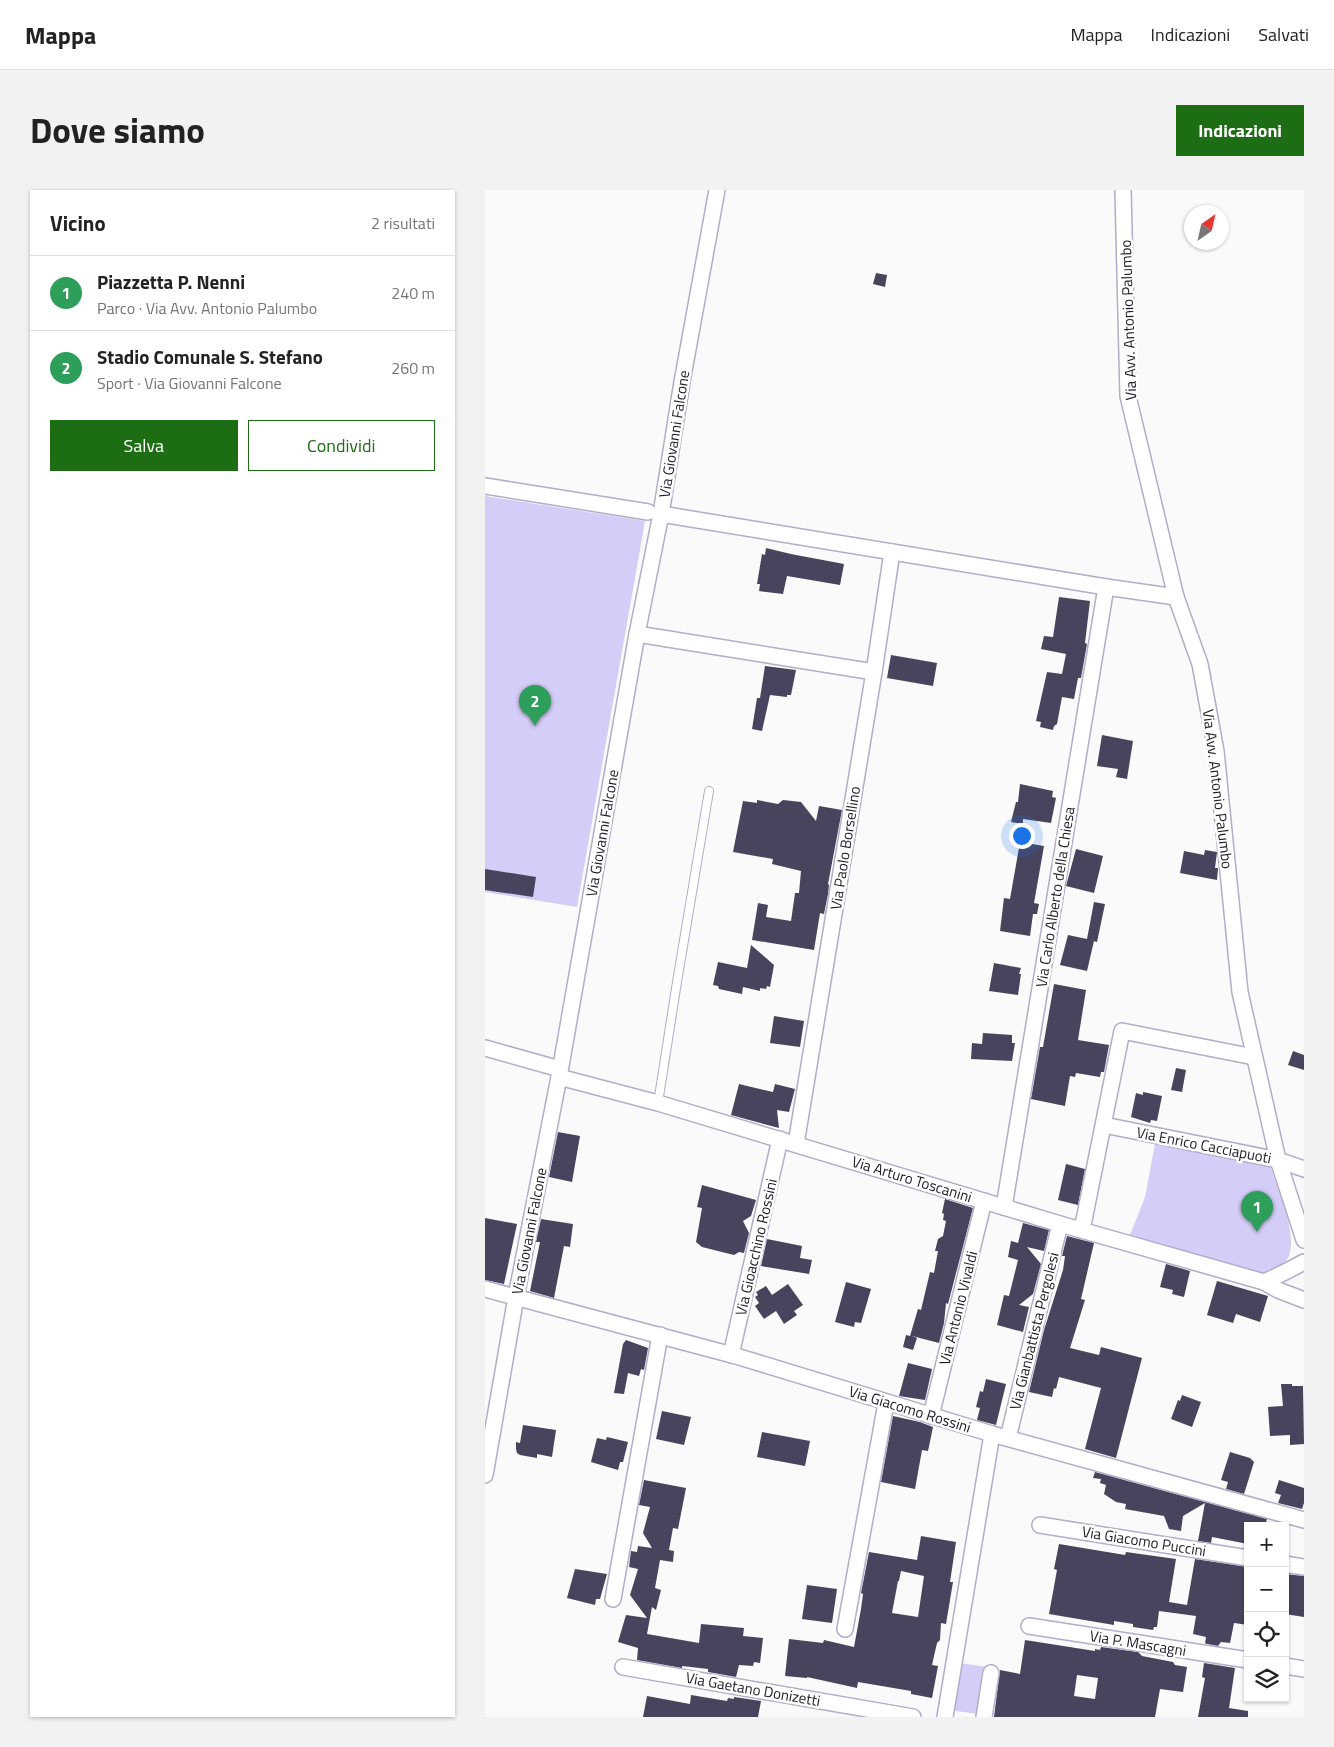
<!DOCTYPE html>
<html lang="it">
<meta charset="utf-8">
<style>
body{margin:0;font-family:"Titillium Web",sans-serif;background:#f2f2f2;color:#222}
.controls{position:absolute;right:15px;bottom:15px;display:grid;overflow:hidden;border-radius:0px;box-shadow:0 1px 4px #0004}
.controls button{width:45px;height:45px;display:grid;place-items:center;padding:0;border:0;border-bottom:1px solid #e0e0e0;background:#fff;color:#222;font:25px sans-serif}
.compass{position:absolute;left:699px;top:15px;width:45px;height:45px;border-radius:50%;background:#fff;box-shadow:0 1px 4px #0004;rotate:34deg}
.you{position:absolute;left:536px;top:645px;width:18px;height:18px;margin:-12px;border:4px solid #fff;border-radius:50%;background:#1a73e8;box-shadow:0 0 0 8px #1a73e833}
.badge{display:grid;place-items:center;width:32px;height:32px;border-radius:50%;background:#1c6d13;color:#fff;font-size:16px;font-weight:700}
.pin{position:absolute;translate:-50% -41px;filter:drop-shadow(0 1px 2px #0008)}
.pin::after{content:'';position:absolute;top:26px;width:18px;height:15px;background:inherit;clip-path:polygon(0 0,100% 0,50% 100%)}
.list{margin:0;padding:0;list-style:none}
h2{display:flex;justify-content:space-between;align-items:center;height:65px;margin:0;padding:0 20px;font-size:21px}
h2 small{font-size:16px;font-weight:400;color:#767676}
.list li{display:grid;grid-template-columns:32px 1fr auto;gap:15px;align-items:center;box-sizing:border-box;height:75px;padding:0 20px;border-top:1px solid #e0e0e0}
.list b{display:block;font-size:19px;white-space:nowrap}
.list p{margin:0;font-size:16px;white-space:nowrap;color:#767676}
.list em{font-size:16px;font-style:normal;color:#767676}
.actions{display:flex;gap:10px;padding:15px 20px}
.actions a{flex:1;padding:11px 0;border:1px solid #1c6d13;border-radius:0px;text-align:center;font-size:18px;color:#1c6d13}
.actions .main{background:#1c6d13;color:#fff}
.icon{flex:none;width:28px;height:28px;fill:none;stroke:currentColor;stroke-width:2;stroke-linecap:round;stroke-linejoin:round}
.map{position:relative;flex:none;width:819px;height:1527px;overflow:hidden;border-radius:0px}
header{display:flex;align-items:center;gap:30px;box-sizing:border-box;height:70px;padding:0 25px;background:#fff;border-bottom:1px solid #e0e0e0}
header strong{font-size:24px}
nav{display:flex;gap:28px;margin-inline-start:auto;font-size:18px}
.intro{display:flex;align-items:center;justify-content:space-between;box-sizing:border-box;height:120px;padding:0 30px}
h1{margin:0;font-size:35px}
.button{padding:12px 22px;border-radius:0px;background:#1c6d13;color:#fff;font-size:18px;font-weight:700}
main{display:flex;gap:30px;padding:0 30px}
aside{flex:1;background:#fff;border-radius:0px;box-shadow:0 1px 4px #0004}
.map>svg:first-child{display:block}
</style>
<header>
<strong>Mappa</strong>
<nav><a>Mappa</a><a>Indicazioni</a><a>Salvati</a></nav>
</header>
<div class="intro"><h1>Dove siamo</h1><a class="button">Indicazioni</a></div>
<main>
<aside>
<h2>Vicino<small>2 risultati</small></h2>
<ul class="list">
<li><span class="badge" style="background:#2e9e5b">1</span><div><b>Piazzetta P. Nenni</b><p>Parco · Via Avv. Antonio Palumbo</p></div><em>240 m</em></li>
<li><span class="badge" style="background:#2e9e5b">2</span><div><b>Stadio Comunale S. Stefano</b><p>Sport · Via Giovanni Falcone</p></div><em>260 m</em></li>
</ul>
<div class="actions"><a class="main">Salva</a><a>Condividi</a></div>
</aside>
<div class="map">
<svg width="819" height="1527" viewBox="0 0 819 1527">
<rect width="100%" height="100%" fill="#fafafa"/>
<g fill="#d3cdf7">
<polygon points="0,306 160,331 92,717 0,702"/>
<path d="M 670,954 L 785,976 C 792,999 814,1045 803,1068 C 798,1076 789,1080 781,1085 L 730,1072 L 645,1045 L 660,1007 Z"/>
<polygon points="474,1473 503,1477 494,1524 471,1521 468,1517"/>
</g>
<g fill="#48445d" fill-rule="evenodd">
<polygon points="391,83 402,85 400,97 388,94"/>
<polygon points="281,358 306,364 359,374 355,395 302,386 298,404 274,401 275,394 272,394 277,364 280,365"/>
<polygon points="574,407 605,411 600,453 602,454 596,488 593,488 589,509 577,507 572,534 569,536 568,540 555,537 556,532 551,531 562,482 577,484 581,464 556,459 559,446 568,447"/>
<polygon points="406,465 452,473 448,496 402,488"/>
<polygon points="280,476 311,480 306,505 302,505 302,507 285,505 277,541 267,539 272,508 275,508"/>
<polygon points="617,545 648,551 642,589 631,587 633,579 612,576"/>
<polygon points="535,594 568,601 567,607 571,608 566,633 538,629 538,634 526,632 531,612 533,612"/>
<polygon points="272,610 293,614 298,610 316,612 331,631 334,616 357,620 343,694 344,695 343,704 339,724 335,723 329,760 267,750 273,713 283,715 281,727 306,731 310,703 314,703 316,681 287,674 288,669 248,662 258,611 272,613"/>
<polygon points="535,652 559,656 549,713 554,714 552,724 548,724 545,746 515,741 519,708 525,709"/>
<polygon points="591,659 618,666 609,703 581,696"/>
<polygon points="720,660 732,662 730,678 733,678 732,690 695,683 699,661 719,665"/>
<polygon points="0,679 51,687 48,707 0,700"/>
<polygon points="609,712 620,714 612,752 605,750 609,751 602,781 575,775 583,745 602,749"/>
<polygon points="266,755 289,775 285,797 282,796 281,799 275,798 275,801 258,797 257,804 234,799 233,796 228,795 233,772 262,778"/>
<polygon points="509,773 536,778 534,784 536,784 533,805 504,801"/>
<polygon points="569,794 601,800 593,850 624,855 619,882 616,882 615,887 591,883 590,887 585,886 580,916 546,909 555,857 558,857"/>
<polygon points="289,826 319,831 315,857 285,853"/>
<polygon points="498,843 527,845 527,853 530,853 527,871 486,869 487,853 497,854"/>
<polygon points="808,861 819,865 819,880 803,875"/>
<polygon points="691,878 701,880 697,902 686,900"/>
<polygon points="254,894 288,902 290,894 310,899 304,922 292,920 294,938 246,925"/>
<polygon points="658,902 677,906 672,931 666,930 665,933 646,927 651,903 658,905"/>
<polygon points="73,942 95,946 87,992 64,987"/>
<polygon points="581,974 600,979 593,1015 573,1010"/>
<polygon points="217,995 271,1010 266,1026 258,1031 264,1043 259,1063 254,1062 249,1065 217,1057 211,1052 217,1018 212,1017"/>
<polygon points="460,1009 488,1018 463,1114 461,1113 459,1133 454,1153 427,1146 432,1148 428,1160 418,1157 421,1145 425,1146 433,1119 436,1120 445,1082 449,1083 453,1061 450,1061 453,1049 458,1046 461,1031 458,1030 459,1024 457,1023"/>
<polygon points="0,1028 32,1034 19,1094 0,1090"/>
<polygon points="56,1029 88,1034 85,1057 79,1056 69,1108 45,1101 55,1052 51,1052"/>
<polygon points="538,1033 564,1040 559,1061 542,1057 556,1074 548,1104 534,1115 544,1117 538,1142 512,1135 519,1105 524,1106 533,1070 523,1067 526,1051 533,1053"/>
<polygon points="582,1046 609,1053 596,1109 600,1110 585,1158 614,1165 616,1157 657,1168 631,1268 600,1259 616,1198 574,1187 571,1199 569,1198 567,1207 544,1202 559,1140 578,1080 580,1066 577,1066"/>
<polygon points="282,1049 317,1056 315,1068 327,1070 324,1084 276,1076"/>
<polygon points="681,1074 705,1081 699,1107 687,1104 688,1100 675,1097"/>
<polygon points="732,1091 783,1106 775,1132 751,1124 748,1133 722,1125"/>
<polygon points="361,1092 386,1099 376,1133 370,1132 369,1137 350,1132"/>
<polygon points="303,1094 318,1115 309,1121 312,1125 299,1134 291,1121 279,1129 270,1116 274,1113 270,1107 273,1105 271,1102 281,1096 287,1105"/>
<polygon points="141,1150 163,1158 159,1180 156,1179 154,1186 143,1183 139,1204 129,1203 138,1154"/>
<polygon points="423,1173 447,1179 440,1210 414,1206"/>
<polygon points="501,1189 521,1194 511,1235 492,1230 495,1218 491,1217 495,1201 498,1202"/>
<polygon points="796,1194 807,1194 807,1196 818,1196 819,1254 805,1255 805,1245 785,1246 783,1217 798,1216"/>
<polygon points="697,1205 716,1212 707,1237 686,1229 693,1210 695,1211"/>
<polygon points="177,1221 206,1227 199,1255 171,1249"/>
<polygon points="408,1226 435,1232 448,1237 443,1261 437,1260 430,1299 396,1292"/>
<polygon points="38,1235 71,1240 67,1267 52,1264 52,1268 35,1265 32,1263 31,1259 31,1252 35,1253"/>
<polygon points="277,1242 325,1251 320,1276 272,1267"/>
<polygon points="122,1247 143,1252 138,1272 135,1272 133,1280 106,1272 112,1248 121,1250"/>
<polygon points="745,1262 765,1268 769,1272 759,1304 741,1299 743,1292 736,1290"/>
<polygon points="610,1282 782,1329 780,1336 763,1336 763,1354 727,1347 726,1353 713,1351 720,1313 698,1326 696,1341 684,1339 679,1326 640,1319 641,1314 631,1312 619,1304 621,1295 615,1293 616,1289 608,1288"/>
<polygon points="159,1290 201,1298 193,1339 188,1338 184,1360 189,1361 188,1372 175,1370 170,1398 176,1400 171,1420 167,1417 162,1444 214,1453 216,1434 259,1438 258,1446 278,1448 275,1473 269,1472 268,1476 254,1475 251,1487 223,1482 223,1479 197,1476 197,1478 152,1470 153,1458 133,1452 141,1425 162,1428 145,1405 153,1379 144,1377 146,1361 152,1362 153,1356 167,1358 158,1343 165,1317 154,1315"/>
<polygon points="794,1290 819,1298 819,1313 817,1319 793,1313 796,1305 790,1303"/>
<path d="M 436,1346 L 471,1352 L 465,1392 L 468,1392 L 461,1434 L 456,1433 L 455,1450 L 452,1453 L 447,1475 L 453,1476 L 447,1508 L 426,1504 L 426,1501 L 373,1492 L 372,1498 L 322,1487 L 322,1488 L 300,1486 L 304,1449 L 338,1453 L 339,1450 L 369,1457 L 376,1419 L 378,1404 L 376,1403 L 384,1362 L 432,1370 ZM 416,1381 L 439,1386 L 433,1427 L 407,1423 L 413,1391 L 414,1391 Z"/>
<polygon points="574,1354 640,1365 641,1362 691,1369 684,1412 702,1415 710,1369 763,1377 763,1435 749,1433 745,1453 736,1452 733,1456 722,1454 720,1453 721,1447 708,1444 711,1426 674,1421 672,1437 669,1437 668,1440 648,1437 648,1434 629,1431 629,1435 564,1424 572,1380 569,1379"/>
<polygon points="90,1379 122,1384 115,1409 111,1409 110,1415 82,1408"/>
<polygon points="800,1384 819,1386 819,1427 800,1424"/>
<polygon points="322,1395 352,1399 347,1433 317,1429"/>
<path d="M 540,1450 L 610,1461 L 610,1459 L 615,1460 L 616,1457 L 653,1462 L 657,1466 L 688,1472 L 690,1475 L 702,1477 L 698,1502 L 675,1499 L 670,1527 L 509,1527 L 515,1480 L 535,1484 ZM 592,1485 L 613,1488 L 610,1509 L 589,1506 Z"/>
<polygon points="719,1473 750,1478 744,1518 763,1521 763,1527 713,1527 720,1488 717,1487"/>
<polygon points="206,1505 242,1511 243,1508 249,1509 249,1507 276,1511 273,1527 158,1527 162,1506 205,1514"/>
</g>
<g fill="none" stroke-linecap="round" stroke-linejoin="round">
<defs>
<polyline id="lane" points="173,913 192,792 224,601"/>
<g id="street">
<polyline points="638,0 643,206 691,407 715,474 731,561 755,802 793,970 819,1050"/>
<polyline points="0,296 163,322"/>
<polyline points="176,324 621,397 691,407"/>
<polyline points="152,444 389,482"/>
<polyline points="0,858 75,879"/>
<polyline points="74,887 173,913 575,1034 779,1092 793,1100 819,1110"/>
<polyline points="619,935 793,970 819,979"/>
<polyline points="311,954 389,482 407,362"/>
<polyline points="519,1017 621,397"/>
<polyline points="597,1040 637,841 769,867"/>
<path d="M 779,1092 C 793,1086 806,1079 819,1072"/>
<polyline points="0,1099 251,1166 507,1244 819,1330"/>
<polyline points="246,1165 295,949"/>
<polyline points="446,1226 499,1011"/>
<polyline points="523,1248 575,1034"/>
<polyline points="0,1285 31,1107 74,887 152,444 176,324 197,192 232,0"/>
<polyline points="555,1335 763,1368"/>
<polyline points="800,1374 819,1377"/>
<polyline points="128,1409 175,1145"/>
<polyline points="544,1436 763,1470"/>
<polyline points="360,1439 401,1213"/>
<polyline points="800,1476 819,1479"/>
<polyline points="138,1477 428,1527"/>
<polyline points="460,1527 507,1244"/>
<polyline points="499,1527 506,1483"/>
</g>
</defs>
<use href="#lane" stroke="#b1adca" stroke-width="10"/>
<use href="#street" stroke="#b1adca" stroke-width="18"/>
<use href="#lane" stroke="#fff" stroke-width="8"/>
<use href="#street" stroke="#fff" stroke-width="15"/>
</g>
<g text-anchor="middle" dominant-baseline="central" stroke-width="5" stroke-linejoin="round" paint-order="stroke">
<g font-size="15" fill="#1e1c27" stroke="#fff">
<text transform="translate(643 130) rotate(-92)">Via Avv. Antonio Palumbo</text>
<text transform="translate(189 244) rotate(-81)">Via Giovanni Falcone</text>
<text transform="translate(733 599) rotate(83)">Via Avv. Antonio Palumbo</text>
<text transform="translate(117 643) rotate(-80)">Via Giovanni Falcone</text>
<text transform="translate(360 658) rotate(-81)">Via Paolo Borsellino</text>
<text transform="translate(570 707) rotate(-81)">Via Carlo Alberto della Chiesa</text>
<text transform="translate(719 955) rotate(11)">Via Enrico Cacciapuoti</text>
<text transform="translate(427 989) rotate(17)">Via Arturo Toscanini</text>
<text transform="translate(44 1041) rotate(-79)">Via Giovanni Falcone</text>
<text transform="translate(271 1057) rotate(-77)">Via Gioacchino Rossini</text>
<text transform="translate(473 1118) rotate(-76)">Via Antonio Vivaldi</text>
<text transform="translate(549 1141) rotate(-76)">Via Gianbattista Pergolesi</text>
<text transform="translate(425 1219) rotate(17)">Via Giacomo Rossini</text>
<text transform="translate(659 1351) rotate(9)">Via Giacomo Puccini</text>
<text transform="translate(653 1453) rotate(9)">Via P. Mascagni</text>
<text transform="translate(268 1499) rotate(10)">Via Gaetano Donizetti</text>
</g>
</g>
</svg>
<div class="controls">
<button>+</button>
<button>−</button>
<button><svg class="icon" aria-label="locate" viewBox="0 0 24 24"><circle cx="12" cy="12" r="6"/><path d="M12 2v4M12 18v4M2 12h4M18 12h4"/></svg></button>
<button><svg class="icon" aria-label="layers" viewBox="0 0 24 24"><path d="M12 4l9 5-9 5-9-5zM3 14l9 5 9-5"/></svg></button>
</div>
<svg class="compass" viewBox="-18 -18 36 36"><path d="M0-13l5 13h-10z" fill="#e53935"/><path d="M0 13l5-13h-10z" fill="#767676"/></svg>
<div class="you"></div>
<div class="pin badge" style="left:772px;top:1042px;background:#2e9e5b">1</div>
<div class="pin badge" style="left:50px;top:536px;background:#2e9e5b">2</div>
</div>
</main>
